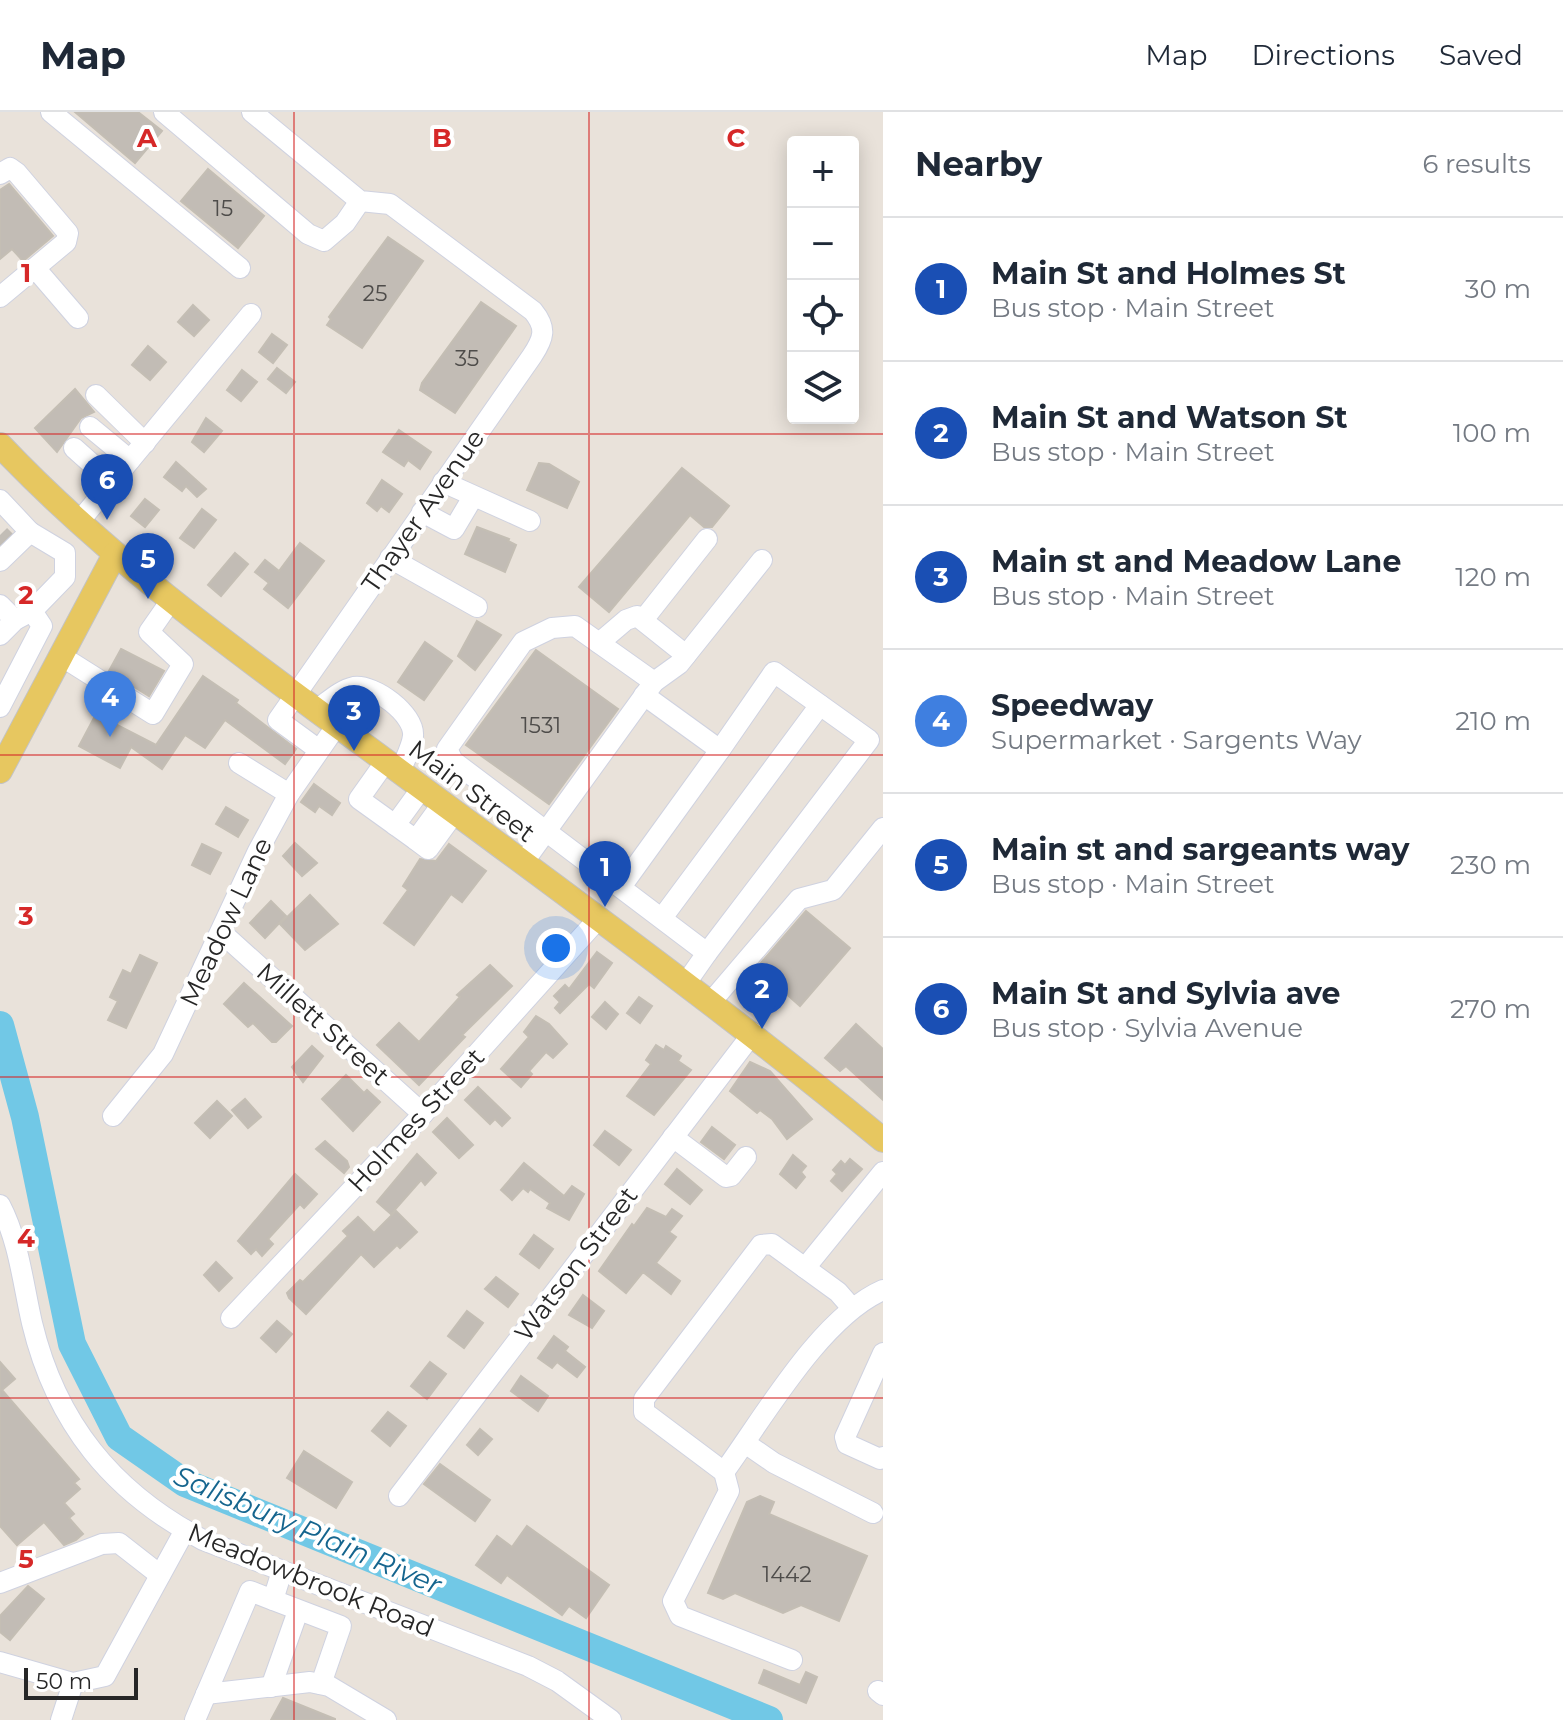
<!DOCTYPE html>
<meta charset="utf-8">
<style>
body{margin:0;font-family:Montserrat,sans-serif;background:#f6f6f7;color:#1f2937}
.controls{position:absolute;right:24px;top:24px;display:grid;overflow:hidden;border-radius:8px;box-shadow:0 4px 20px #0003}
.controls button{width:72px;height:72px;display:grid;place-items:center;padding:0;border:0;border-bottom:2px solid #e0e1e3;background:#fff;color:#1f2937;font:40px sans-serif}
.scale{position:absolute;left:24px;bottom:20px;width:114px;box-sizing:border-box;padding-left:8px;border:4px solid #272727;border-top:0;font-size:22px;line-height:28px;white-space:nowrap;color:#272727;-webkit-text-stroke:6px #fff;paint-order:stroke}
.you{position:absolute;left:556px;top:836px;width:28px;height:28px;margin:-20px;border:6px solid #fff;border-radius:50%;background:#1a73e8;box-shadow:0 0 0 12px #1a73e833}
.badge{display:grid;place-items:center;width:52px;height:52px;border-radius:50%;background:#db2777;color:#fff;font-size:26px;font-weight:700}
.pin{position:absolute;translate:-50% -66px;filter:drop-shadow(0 2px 4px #0008)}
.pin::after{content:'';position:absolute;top:42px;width:28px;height:24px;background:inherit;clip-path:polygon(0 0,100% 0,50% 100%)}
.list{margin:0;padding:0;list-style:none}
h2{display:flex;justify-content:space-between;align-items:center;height:104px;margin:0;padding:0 32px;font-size:34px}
h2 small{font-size:26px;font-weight:400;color:#747a83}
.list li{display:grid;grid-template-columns:52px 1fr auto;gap:24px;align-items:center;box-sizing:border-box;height:144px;padding:0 32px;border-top:2px solid #e0e1e3}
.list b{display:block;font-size:30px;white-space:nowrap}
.list p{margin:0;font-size:26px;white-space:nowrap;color:#747a83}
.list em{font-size:26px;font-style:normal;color:#747a83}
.icon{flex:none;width:44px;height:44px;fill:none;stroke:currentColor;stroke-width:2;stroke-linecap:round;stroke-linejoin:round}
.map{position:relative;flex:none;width:883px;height:1608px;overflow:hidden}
header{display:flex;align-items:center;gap:48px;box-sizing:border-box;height:112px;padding:0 40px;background:#fff;border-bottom:2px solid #e0e1e3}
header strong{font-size:38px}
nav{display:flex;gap:44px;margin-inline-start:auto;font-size:28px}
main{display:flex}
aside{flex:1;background:#fff}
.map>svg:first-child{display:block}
</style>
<header>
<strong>Map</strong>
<nav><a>Map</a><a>Directions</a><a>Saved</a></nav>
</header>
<main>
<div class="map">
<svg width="883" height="1608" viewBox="0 0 883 1608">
<rect width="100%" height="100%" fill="#e9e2da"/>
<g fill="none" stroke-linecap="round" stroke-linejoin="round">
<polyline stroke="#71c8e6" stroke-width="28" points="0,913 25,1005 72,1232 119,1325 185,1371 769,1608"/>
</g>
<g fill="#c2bcb5" stroke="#c4beb4" stroke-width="2">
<polygon points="75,0 138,0 162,19 135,51"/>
<polygon points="208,57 264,104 238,136 181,89"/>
<polygon points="9,72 53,124 23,149 12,137 0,147 0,78"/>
<polygon points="388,125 423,149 362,236 327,213 331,207 329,205"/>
<polygon points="481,190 516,214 455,301 420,278 422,271"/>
<polygon points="193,193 209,208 194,224 178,210"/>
<polygon points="272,222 287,233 273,251 259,240"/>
<polygon points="148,234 166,250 150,268 132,253"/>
<polygon points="277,256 295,270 286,281 268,267"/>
<polygon points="242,258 257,270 241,289 227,278"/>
<polygon points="75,277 94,300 81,306 57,340 35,316"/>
<polygon points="206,306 222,319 204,340 192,330"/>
<polygon points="399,318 431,340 420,357 408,348 404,354 383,340"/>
<polygon points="176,350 206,377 197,385 186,374 182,379 164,365"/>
<polygon points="539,351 549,352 579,370 567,396 527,378"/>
<polygon points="682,356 729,394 712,415 704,415 690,403 609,500 579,475"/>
<polygon points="382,368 402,382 389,400 381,394 377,399 367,391"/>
<polygon points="145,387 159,398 145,415 131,404"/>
<polygon points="202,397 216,408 194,436 180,426"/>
<polygon points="477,415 509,427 508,429 516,433 505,460 465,442"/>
<polygon points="300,431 324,449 288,496 264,477 269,471 255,460 265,448 279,459"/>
<polygon points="235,441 248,452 221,484 208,473"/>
<polygon points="477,509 501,523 475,558 458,544"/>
<polygon points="425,530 452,549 424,588 398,570"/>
<polygon points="121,537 164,559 149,584 109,559"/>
<polygon points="536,538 618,597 549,692 466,633"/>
<polygon points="203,564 238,588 236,591 296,637 285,652 225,608 205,636 185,623 162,657 131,635 120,656 79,634 96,602 156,633"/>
<polygon points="314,672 340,691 332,703 319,694 315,700 301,690"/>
<polygon points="226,695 248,708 238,725 216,712"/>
<polygon points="295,731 317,751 302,764 283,744"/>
<polygon points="202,732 221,741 210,762 192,753"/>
<polygon points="449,732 486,759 462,790 451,782 414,833 384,811 408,778 403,774 420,747 436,749"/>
<polygon points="310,783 338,812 305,838 280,812"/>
<polygon points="271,789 286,804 265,826 250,811"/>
<polygon points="806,799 850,836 800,894 783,879 787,875 760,852"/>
<polygon points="597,840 612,851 594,876 589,872 560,901 555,896 560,890 554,884 565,873 569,877"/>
<polygon points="140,843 157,851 126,916 108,908 118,889 110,885 123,858 131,862"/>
<polygon points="490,853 512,874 462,923 465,925 419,973 377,933 399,911 419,930 460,885 457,883"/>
<polygon points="244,871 292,914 276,930 272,930 253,911 248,915 224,892"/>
<polygon points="639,885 652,894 640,911 627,901"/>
<polygon points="605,890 618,902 606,917 592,905"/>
<polygon points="536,904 549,912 567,932 553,946 546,940 529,959 532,962 521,975 501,957 529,925 524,920"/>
<polygon points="856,912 883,937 883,988 846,954 840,959 825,946"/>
<polygon points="656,933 664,938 666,934 681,944 678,949 691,958 654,1003 627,984 651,952 646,948"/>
<polygon points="312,934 323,944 303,970 292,955"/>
<polygon points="750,950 770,959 812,1007 787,1027 772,1007 760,998 757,1001 730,979"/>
<polygon points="346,963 364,981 367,978 380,990 353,1019 322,987"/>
<polygon points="478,975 510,1006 502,1014 495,1007 490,1012 465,988"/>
<polygon points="245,987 261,1005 248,1016 232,998"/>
<polygon points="217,989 232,1004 210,1026 195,1011"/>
<polygon points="447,1006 473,1033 459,1046 433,1020"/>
<polygon points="712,1015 735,1033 724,1047 701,1030"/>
<polygon points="605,1019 631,1038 619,1053 594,1033"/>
<polygon points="325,1029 347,1049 349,1055 344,1061 316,1037"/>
<polygon points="417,1042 436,1061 425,1073 421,1068 391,1102 377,1090"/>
<polygon points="793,1043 806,1054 801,1060 805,1065 796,1076 780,1062"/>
<polygon points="850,1047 862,1057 842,1079 831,1069 837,1062 833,1058 841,1049 845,1053"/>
<polygon points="524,1051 564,1084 572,1074 584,1082 569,1108 547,1096 550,1091 530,1077 528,1080 523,1076 512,1088 501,1078"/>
<polygon points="677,1057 702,1078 690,1092 665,1072"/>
<polygon points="295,1062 317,1082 304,1096 300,1092 268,1127 273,1132 262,1144 256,1137 251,1142 238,1129"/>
<polygon points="647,1096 666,1105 672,1097 682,1104 669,1120 676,1125 656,1151 680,1169 671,1182 643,1160 626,1181 599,1159 632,1112 634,1114"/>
<polygon points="396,1099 417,1120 400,1136 397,1133 374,1155 361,1142 306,1202 289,1186 287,1181 300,1168 303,1170 348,1124 343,1119 358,1105 374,1121"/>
<polygon points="534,1123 553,1137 539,1156 520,1142"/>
<polygon points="216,1150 232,1166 219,1179 204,1163"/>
<polygon points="496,1165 518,1182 508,1195 485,1177"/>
<polygon points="583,1183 604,1199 592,1216 569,1203"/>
<polygon points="467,1199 483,1211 464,1236 448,1224"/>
<polygon points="277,1209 292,1222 276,1240 261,1226"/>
<polygon points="554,1224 568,1235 565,1239 585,1255 577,1265 557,1250 552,1256 538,1246"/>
<polygon points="0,1250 15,1267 2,1278 79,1367 74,1371 80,1377 64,1391 74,1402 69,1406 83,1422 76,1428 64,1433 44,1410 17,1433 0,1414"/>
<polygon points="430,1250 446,1262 427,1287 411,1274"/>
<polygon points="521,1264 548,1284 538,1299 511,1279"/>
<polygon points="388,1300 406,1314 390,1334 372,1319"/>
<polygon points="480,1317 492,1327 478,1343 467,1333"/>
<polygon points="304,1339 352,1370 336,1396 287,1366"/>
<polygon points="440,1352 490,1388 475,1409 424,1372"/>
<polygon points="760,1384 774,1390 769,1402 867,1444 839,1509 801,1493 783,1501 735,1481 723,1487 708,1481 747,1390"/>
<polygon points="527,1414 609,1473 586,1506 569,1494 562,1503 507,1463 501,1471 476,1453 497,1424 512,1435"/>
<polygon points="28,1474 44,1487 10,1528 0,1520 0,1504"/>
<polygon points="764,1558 800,1573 806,1560 817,1565 806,1591 759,1571"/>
<polygon points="283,1586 335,1607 335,1608 271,1608"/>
</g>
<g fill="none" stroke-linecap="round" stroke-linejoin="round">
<polyline stroke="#c2bdb6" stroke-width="20" stroke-dasharray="20 10" stroke-linecap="butt" points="0,423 8,431"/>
<defs>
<g id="minor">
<polyline points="51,0 240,156"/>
<polyline points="164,0 308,122 324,129 345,111 360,89"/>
<path d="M 252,0 L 360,89 L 390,92 L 533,199 C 547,216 544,226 532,244 L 278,608 L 319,638"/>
<polyline points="0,62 10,56 17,61 68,121 66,130 0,185"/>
<polyline points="35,156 78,206"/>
<polyline points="96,283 145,331"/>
<polyline points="90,315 130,348"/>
<polyline points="74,336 112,370"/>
<polyline points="443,370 530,409"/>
<polyline points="0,388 30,420 0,449"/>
<polyline points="422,400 454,417 473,385"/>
<polyline points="78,411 251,202"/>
<polyline points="390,446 477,495"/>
<polyline points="0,493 15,508"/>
<polyline points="643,508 707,427"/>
<polyline points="0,523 15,508 32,499 65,465 65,441 30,420"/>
<polyline points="599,531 626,508 637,504 686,543"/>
<polyline points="61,544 153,602 183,552 149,520 172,487"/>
<polyline points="654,570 575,514 552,516 523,530 447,637 453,649 707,841 869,628 774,560 720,638"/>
<polyline points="0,595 42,514 32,499"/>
<path d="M 316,598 C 328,590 340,578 354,575 C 374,572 415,602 413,624 C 412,635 404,649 400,660"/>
<polyline points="386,649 359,687 416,728 443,691"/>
<polyline points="239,651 289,682"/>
<polyline points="395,713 422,676"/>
<polyline points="416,728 428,737 455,700"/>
<polyline points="523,751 654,570 679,552 762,448"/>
<polyline points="621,775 720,638 644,583"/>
<polyline points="662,806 820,593"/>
<polyline points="222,821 423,1002"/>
<polyline points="686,871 707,841"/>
<polyline points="711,890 799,787 833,778 883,716"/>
<polyline points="113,1004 163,942 258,739 289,682 337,613"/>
<polyline points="673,1025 726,1065 731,1064 746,1045"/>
<path d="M 0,1093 C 19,1129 23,1172 32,1211 C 56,1311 112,1380 203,1428 L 528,1554 L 557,1569 L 611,1608"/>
<polyline points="805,1156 883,1060"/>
<polyline points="231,1206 423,1002 598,807"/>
<polyline points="883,1241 845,1325 847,1332 880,1347 883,1345"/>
<polyline points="745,1331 774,1351 873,1401"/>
<path d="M 724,1360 C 764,1305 821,1205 883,1178"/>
<polyline points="399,1384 753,921"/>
<polyline points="0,1471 102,1432 119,1431 160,1463"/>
<polyline points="273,1488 341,1514 321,1572"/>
<polyline points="792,1548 680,1504 673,1489 729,1379 724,1360 644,1300 644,1287 761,1133 772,1132 838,1180 852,1196"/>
<polyline points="0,1550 73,1571 105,1564 185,1418"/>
<polyline points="271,1575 298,1499"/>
<polyline points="878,1579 883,1583"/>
<polyline points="206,1582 310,1570 329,1574 386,1608"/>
<polyline points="61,1608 73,1571"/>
<polyline points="195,1608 250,1479 273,1488 282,1459"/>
</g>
<g id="major">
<path d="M 0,333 C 110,449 240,542 368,636 C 542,765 717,891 883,1028"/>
<polyline points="0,659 115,442"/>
</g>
</defs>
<use href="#minor" stroke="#cfd2e0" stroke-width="22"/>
<use href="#major" stroke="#c3c3c3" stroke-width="26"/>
<use href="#minor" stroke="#fff" stroke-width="20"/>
<use href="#major" stroke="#e7c760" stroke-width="24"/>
</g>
<path fill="none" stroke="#d62828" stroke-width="2" stroke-opacity="0.55" d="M 294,0 L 294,1608M 589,0 L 589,1608M 0,322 L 883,322M 0,643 L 883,643M 0,965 L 883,965M 0,1286 L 883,1286"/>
<g text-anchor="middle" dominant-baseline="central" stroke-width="8" stroke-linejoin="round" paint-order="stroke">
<g font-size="22" fill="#4e4c4a">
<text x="223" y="96">15</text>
<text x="375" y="181">25</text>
<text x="467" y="246">35</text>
<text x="541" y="613">1531</text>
<text x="787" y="1462">1442</text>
</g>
<g font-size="26" fill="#272727" stroke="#fff">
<text transform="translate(423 399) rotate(-55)">Thayer Avenue</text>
<text transform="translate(472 679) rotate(37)">Main Street</text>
<text transform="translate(226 810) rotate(-65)">Meadow Lane</text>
<text transform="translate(323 912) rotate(42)">Millett Street</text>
<text transform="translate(416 1008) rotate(-47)">Holmes Street</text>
<text transform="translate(576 1152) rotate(-53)">Watson Street</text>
<text transform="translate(311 1468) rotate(22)">Meadowbrook Road</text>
</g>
<g font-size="28" font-style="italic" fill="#15658e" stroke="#fff">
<text transform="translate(308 1418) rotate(23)">Salisbury Plain River</text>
</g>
</g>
<g font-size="26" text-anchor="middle" font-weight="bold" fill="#d62828" stroke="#fff" stroke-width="8" stroke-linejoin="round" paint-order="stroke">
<text x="147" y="35">A</text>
<text x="442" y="35">B</text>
<text x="736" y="35">C</text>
<text x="26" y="170">1</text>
<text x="26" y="492">2</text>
<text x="26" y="813">3</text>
<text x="26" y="1135">4</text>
<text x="26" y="1456">5</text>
</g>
</svg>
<div class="controls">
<button>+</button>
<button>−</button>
<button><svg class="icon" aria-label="locate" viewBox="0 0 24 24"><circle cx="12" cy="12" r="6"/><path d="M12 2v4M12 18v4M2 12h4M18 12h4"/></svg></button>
<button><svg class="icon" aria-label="layers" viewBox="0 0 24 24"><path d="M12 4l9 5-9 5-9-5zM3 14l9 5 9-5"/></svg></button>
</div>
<div class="scale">50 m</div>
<div class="you"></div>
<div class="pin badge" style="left:605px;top:795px;background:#1a4fb4">1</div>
<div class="pin badge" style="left:762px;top:917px;background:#1a4fb4">2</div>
<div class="pin badge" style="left:354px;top:639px;background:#1a4fb4">3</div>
<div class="pin badge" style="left:110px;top:625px;background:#3f7fe0">4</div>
<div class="pin badge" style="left:148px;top:487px;background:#1a4fb4">5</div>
<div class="pin badge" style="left:107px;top:408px;background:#1a4fb4">6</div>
</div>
<aside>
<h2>Nearby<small>6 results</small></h2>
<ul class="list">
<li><span class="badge" style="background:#1a4fb4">1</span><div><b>Main St and Holmes St</b><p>Bus stop · Main Street</p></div><em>30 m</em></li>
<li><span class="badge" style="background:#1a4fb4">2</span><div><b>Main St and Watson St</b><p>Bus stop · Main Street</p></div><em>100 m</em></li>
<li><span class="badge" style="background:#1a4fb4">3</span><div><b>Main st and Meadow Lane</b><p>Bus stop · Main Street</p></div><em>120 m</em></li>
<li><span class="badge" style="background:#3f7fe0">4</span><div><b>Speedway</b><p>Supermarket · Sargents Way</p></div><em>210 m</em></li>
<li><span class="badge" style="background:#1a4fb4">5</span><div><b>Main st and sargeants way</b><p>Bus stop · Main Street</p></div><em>230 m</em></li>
<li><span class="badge" style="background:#1a4fb4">6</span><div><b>Main St and Sylvia ave</b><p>Bus stop · Sylvia Avenue</p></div><em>270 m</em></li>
</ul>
</aside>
</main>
